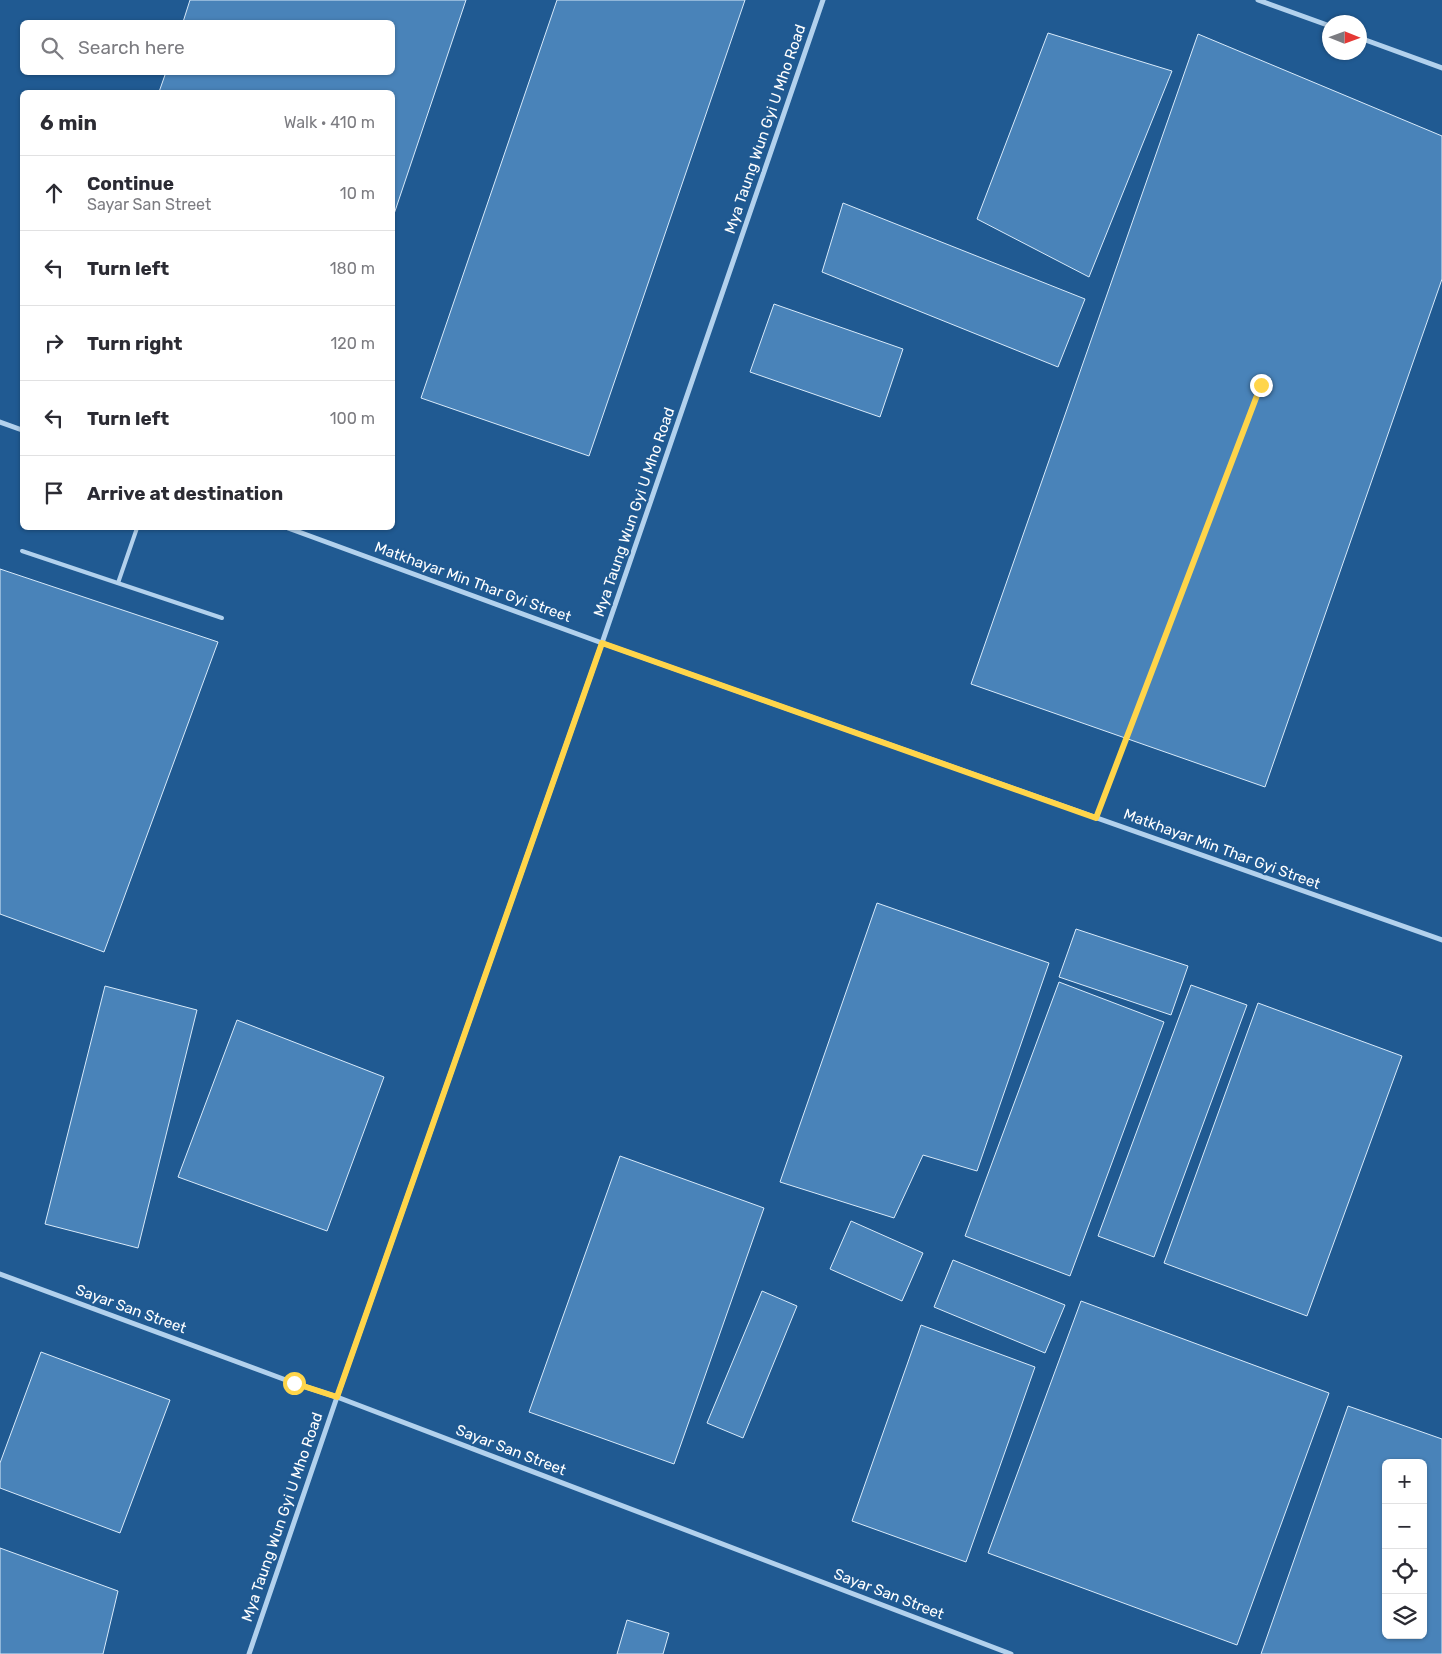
<!DOCTYPE html>
<meta charset="utf-8">
<style>
body{margin:0;font-family:Rubik,sans-serif;background:#f2f2f3;color:#2b2b33}
.controls{position:absolute;right:15px;bottom:15px;display:grid;overflow:hidden;border-radius:8px;box-shadow:0 1px 4px #0004}
.controls button{width:45px;height:45px;display:grid;place-items:center;padding:0;border:0;border-bottom:1px solid #e1e1e2;background:#fff;color:#2b2b33;font:25px sans-serif}
.compass{position:absolute;left:1322px;top:15px;width:45px;height:45px;border-radius:50%;background:#fff;box-shadow:0 1px 4px #0004;rotate:91deg}
.stop{position:absolute;width:15px;height:15px;margin:-11px;border:4px solid #ffd54a;border-radius:50%;background:#fff}
.stop.end{background:#ffd54a;border-color:#fff;box-shadow:0 1px 5px #0008}
.list{margin:0;padding:0;list-style:none}
h2{display:flex;justify-content:space-between;align-items:center;height:65px;margin:0;padding:0 20px;font-size:21px}
h2 small{font-size:16px;font-weight:400;color:#7c7c81}
.list li{display:grid;grid-template-columns:32px 1fr auto;gap:15px;align-items:center;box-sizing:border-box;height:75px;padding:0 20px;border-top:1px solid #e1e1e2}
.list b{display:block;font-size:19px;white-space:nowrap}
.list p{margin:0;font-size:16px;white-space:nowrap;color:#7c7c81}
.list em{font-size:16px;font-style:normal;color:#7c7c81}
.icon{flex:none;width:28px;height:28px;fill:none;stroke:currentColor;stroke-width:2;stroke-linecap:round;stroke-linejoin:round}
.map{position:relative;flex:none;width:1442px;height:1654px;overflow:hidden}
.search{position:absolute;background:#fff;box-shadow:0 1px 4px #0004;left:20px;top:20px;width:375px;height:55px;display:flex;align-items:center;gap:12px;box-sizing:border-box;padding:0 18px;border-radius:8px;color:#7c7c81;font-size:19px}
.panel{position:absolute;background:#fff;box-shadow:0 1px 4px #0004;left:20px;top:90px;width:375px;height:440px;border-radius:8px}
.map>svg:first-child{display:block}
</style>
<div class="map">
<svg width="1442" height="1654" viewBox="0 0 1442 1654">
<rect width="100%" height="100%" fill="#205a92"/>
<g fill="#4983b9" stroke="#d8eafa" fill-rule="evenodd">
<polygon points="190,0 466,0 392,220 392,92 159,92 166,72 392,72 392,22 183,22"/>
<polygon points="557,0 745,0 589,456 421,398"/>
<polygon points="1048,33 1172,71 1089,277 977,219"/>
<polygon points="1198,34 1442,136 1442,279 1265,787 971,684"/>
<polygon points="843,203 1085,299 1058,367 822,272"/>
<polygon points="774,304 903,349 880,417 750,372"/>
<polygon points="0,569 218,642 104,952 0,914"/>
<polygon points="877,903 1049,963 977,1171 923,1155 894,1218 780,1182"/>
<polygon points="1076,929 1188,966 1171,1015 1059,977"/>
<polygon points="1059,982 1164,1022 1070,1276 965,1236"/>
<polygon points="1191,985 1247,1005 1154,1257 1098,1236"/>
<polygon points="105,986 197,1010 138,1248 45,1224"/>
<polygon points="1258,1003 1402,1056 1307,1316 1164,1263"/>
<polygon points="237,1020 384,1077 327,1231 178,1177"/>
<polygon points="620,1156 764,1208 674,1464 529,1412"/>
<polygon points="851,1221 923,1253 902,1301 830,1269"/>
<polygon points="953,1260 1065,1305 1045,1353 934,1307"/>
<polygon points="762,1291 797,1306 743,1438 707,1423"/>
<polygon points="1081,1301 1329,1393 1237,1645 988,1553"/>
<polygon points="921,1325 1035,1367 966,1562 852,1521"/>
<polygon points="41,1352 170,1400 120,1533 0,1488 0,1463"/>
<path d="M 1348,1406 L 1442,1439 L 1442,1654 L 1261,1654 ZM 1386,1463 L 1423,1463 L 1423,1635 L 1386,1635 Z"/>
<polygon points="0,1548 118,1591 103,1654 0,1654"/>
<polygon points="627,1620 669,1633 663,1654 617,1654"/>
</g>
<g fill="none" stroke-linecap="round" stroke-linejoin="round">
<g stroke="#b2d1ed" stroke-width="4">
<polyline points="22,551 222,618"/>
<polyline points="118,583 137,528"/>
<polyline points="1096,818 1261,385"/>
</g>
<g stroke="#b2d1ed" stroke-width="5">
<polyline points="1258,0 1330,26"/>
<polyline points="1360,38 1442,68"/>
<polyline points="0,422 22,430"/>
<polyline points="288,528 602,643 1442,940"/>
<polyline points="0,1274 294,1383 337,1397 1011,1654"/>
<polyline points="249,1654 337,1397 602,643 823,0"/>
</g>
</g>
<g fill="none" stroke-linecap="round" stroke-linejoin="round">
<polyline stroke="#ffd54a" stroke-width="6" points="294,1383 337,1397 602,643 1096,818 1261,385"/>
</g>
<g text-anchor="middle" dominant-baseline="central" stroke-width="4.5" stroke-linejoin="round" paint-order="stroke">
<g font-size="15" fill="#fff" stroke="#205a92">
<text transform="translate(765 129) rotate(-71)">Mya Taung Wun Gyi U Mho Road</text>
<text transform="translate(634 512) rotate(-71)">Mya Taung Wun Gyi U Mho Road</text>
<text transform="translate(473 582) rotate(20)">Matkhayar Min Thar Gyi Street</text>
<text transform="translate(1222 849) rotate(20)">Matkhayar Min Thar Gyi Street</text>
<text transform="translate(131 1309) rotate(20)">Sayar San Street</text>
<text transform="translate(511 1450) rotate(21)">Sayar San Street</text>
<text transform="translate(282 1517) rotate(-71)">Mya Taung Wun Gyi U Mho Road</text>
<text transform="translate(889 1594) rotate(21)">Sayar San Street</text>
</g>
</g>
</svg>
<div class="controls">
<button>+</button>
<button>−</button>
<button><svg class="icon" aria-label="locate" viewBox="0 0 24 24"><circle cx="12" cy="12" r="6"/><path d="M12 2v4M12 18v4M2 12h4M18 12h4"/></svg></button>
<button><svg class="icon" aria-label="layers" viewBox="0 0 24 24"><path d="M12 4l9 5-9 5-9-5zM3 14l9 5 9-5"/></svg></button>
</div>
<svg class="compass" viewBox="-18 -18 36 36"><path d="M0-13l5 13h-10z" fill="#e53935"/><path d="M0 13l5-13h-10z" fill="#7c7c81"/></svg>
<div class="stop" style="left:294px;top:1383px"></div>
<div class="stop end" style="left:1261px;top:385px"></div>
<div class="search"><svg class="icon" aria-label="search" viewBox="0 0 24 24"><circle cx="10" cy="10" r="6"/><path d="M15 15l6 6"/></svg>Search here</div>
<section class="panel">
<h2>6 min<small>Walk · 410 m</small></h2>
<ul class="list">
<li><svg class="icon" aria-label="ahead" viewBox="0 0 24 24"><path d="M12 20V5M6 11l6-6 6 6"/></svg><div><b>Continue</b><p>Sayar San Street</p></div><em>10 m</em></li>
<li><svg class="icon" aria-label="left" viewBox="0 0 24 24"><path d="M17 20v-9H6M10 6l-5 5 5 5"/></svg><div><b>Turn left</b></div><em>180 m</em></li>
<li><svg class="icon" aria-label="right" viewBox="0 0 24 24"><path d="M7 20v-9h11M14 6l5 5-5 5"/></svg><div><b>Turn right</b></div><em>120 m</em></li>
<li><svg class="icon" aria-label="left" viewBox="0 0 24 24"><path d="M17 20v-9H6M10 6l-5 5 5 5"/></svg><div><b>Turn left</b></div><em>100 m</em></li>
<li><svg class="icon" aria-label="arrive" viewBox="0 0 24 24"><path d="M6 21V4h12l-3 4 3 4H6"/></svg><div><b>Arrive at destination</b></div></li>
</ul>
</section>
</div>
